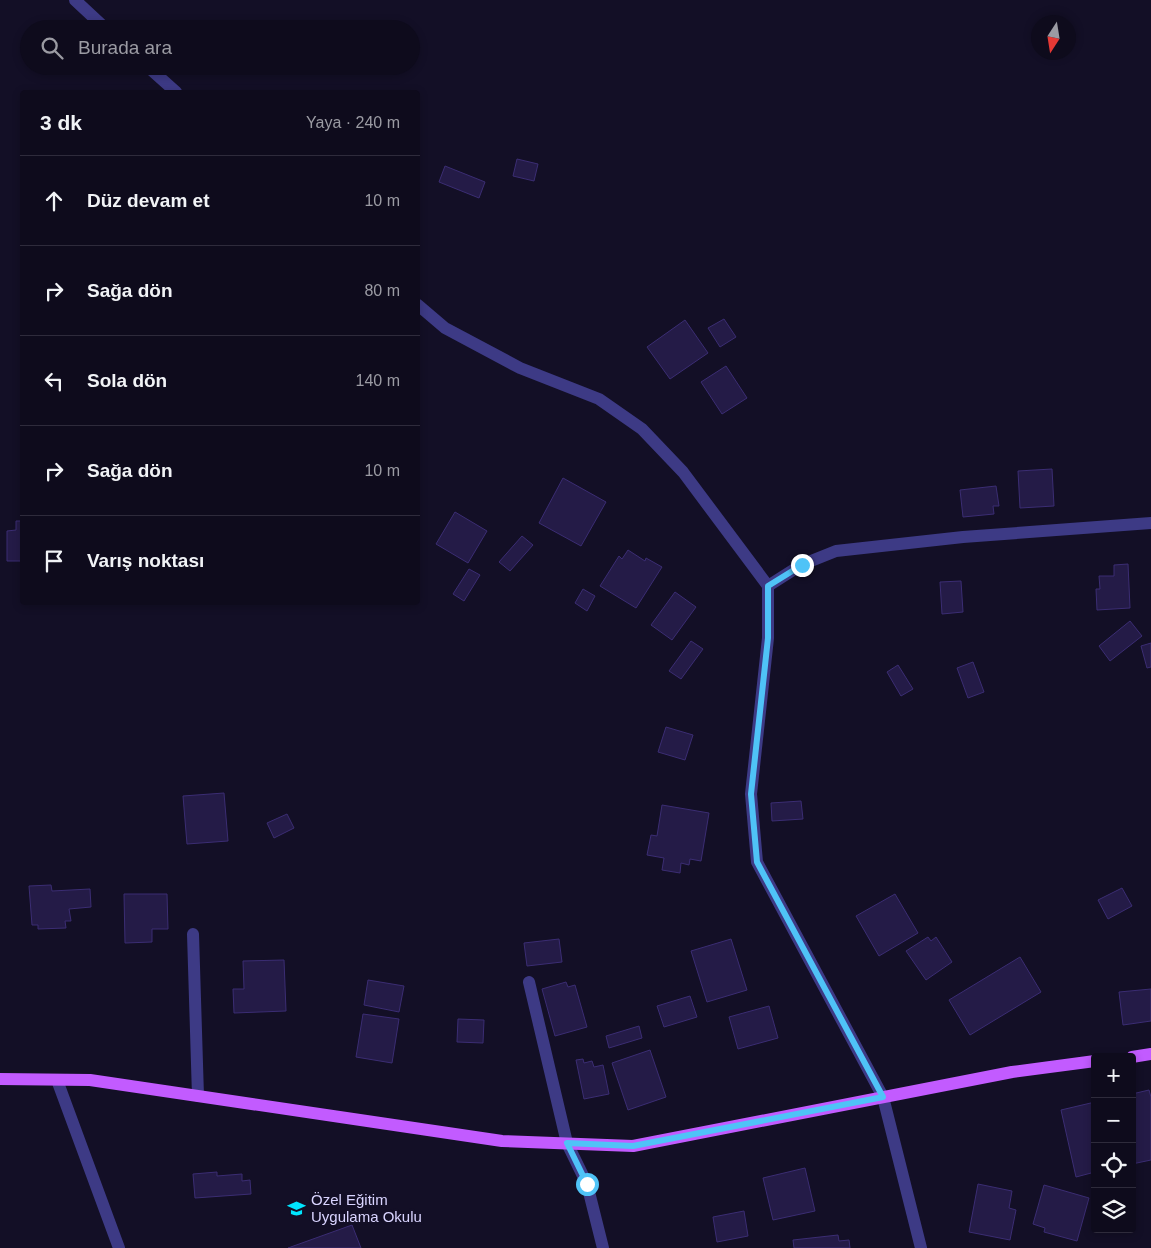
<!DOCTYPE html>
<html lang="tr">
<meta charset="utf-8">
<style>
body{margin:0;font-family:Arial,sans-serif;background:#171425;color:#f1f3f6}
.controls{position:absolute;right:15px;bottom:15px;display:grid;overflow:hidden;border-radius:5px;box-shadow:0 2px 8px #0003}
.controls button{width:45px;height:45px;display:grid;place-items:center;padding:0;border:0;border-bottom:1px solid #2e2b3b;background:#0e0b1c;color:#f1f3f6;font:25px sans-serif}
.compass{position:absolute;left:1031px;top:15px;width:45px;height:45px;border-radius:50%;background:#0e0b1c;box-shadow:0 2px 8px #0003;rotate:192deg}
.stop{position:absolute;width:15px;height:15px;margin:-11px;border:4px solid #4fc3f7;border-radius:50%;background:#fff}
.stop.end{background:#4fc3f7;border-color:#fff;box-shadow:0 1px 5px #0008}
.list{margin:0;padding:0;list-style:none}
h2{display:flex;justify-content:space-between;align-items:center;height:65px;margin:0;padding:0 20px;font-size:21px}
h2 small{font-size:16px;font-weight:400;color:#9b9ba3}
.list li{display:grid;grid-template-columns:32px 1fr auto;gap:15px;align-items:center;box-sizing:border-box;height:90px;padding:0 20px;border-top:1px solid #2e2b3b}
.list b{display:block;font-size:19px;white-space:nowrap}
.list em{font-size:16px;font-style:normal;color:#9b9ba3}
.icon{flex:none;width:28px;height:28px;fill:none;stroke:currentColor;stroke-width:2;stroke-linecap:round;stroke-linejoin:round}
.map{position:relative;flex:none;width:1151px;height:1248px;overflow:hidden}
.search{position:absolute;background:#0e0b1c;box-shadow:0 2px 8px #0003;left:20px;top:20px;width:400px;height:55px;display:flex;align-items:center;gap:12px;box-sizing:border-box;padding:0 18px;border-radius:28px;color:#9b9ba3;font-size:19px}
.panel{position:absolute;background:#0e0b1c;box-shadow:0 2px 8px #0003;left:20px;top:90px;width:400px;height:515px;border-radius:5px}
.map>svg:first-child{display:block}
</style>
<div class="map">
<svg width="1151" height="1248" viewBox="0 0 1151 1248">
<rect width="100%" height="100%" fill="#130f26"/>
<g fill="#241b47" stroke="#3b2d73">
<polygon points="517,159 538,164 534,181 513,176"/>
<polygon points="445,166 485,182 479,198 439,182"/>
<polygon points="724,319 736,337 720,347 708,328"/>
<polygon points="685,320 708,353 670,379 647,347"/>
<polygon points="726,366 747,398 722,414 701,382"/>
<polygon points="1052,469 1054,506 1020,508 1018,471"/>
<polygon points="563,478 606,502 581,546 539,523"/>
<polygon points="996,486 999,506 993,506 994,514 963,517 960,490"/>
<polygon points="455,512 487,531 468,563 436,544"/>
<polygon points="16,521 22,521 22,561 7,561 7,531 16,530"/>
<polygon points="522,536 533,545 510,571 499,562"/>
<polygon points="628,550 645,561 646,558 662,567 636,608 600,586 619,556 622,559"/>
<polygon points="1128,564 1130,608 1097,610 1096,589 1100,589 1099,576 1114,576 1114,565"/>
<polygon points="469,569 480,575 464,601 453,594"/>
<polygon points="961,581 963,612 942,614 940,582"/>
<polygon points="583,589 595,596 587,611 575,603"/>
<polygon points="675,592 696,607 672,640 651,625"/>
<polygon points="1130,621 1142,636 1110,661 1099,646"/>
<polygon points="691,641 703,649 681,679 669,671"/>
<polygon points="1151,643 1151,667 1147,668 1141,646"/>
<polygon points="973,662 984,692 968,698 957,668"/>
<polygon points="898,665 913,689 901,696 887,672"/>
<polygon points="666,727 693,735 685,760 658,752"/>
<polygon points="224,793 228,841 187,844 183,796"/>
<polygon points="801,801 803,819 772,821 771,803"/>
<polygon points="662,805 709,813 701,861 690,859 689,865 681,863 680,873 662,870 664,858 647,855 651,835 657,836"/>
<polygon points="287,814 294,828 274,838 267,823"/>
<polygon points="51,885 52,891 90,889 91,907 69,909 71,921 65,921 66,928 38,929 38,925 32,925 29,886"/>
<polygon points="1122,888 1132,906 1108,919 1098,900"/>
<polygon points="124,894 167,894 168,929 152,929 152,942 125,943"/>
<polygon points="895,894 918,933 879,956 856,916"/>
<polygon points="928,937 931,941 936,937 952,962 926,980 906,951"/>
<polygon points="559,939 562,962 527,966 524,943"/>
<polygon points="731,939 747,990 707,1002 691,951"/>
<polygon points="1020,957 1041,992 970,1035 949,1000"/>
<polygon points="284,960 286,1011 234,1013 233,989 244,989 243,961"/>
<polygon points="368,980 404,986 399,1012 364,1005"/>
<polygon points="566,982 568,987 575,985 587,1027 555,1036 542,989"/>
<polygon points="1151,989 1151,1021 1123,1025 1119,992"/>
<polygon points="690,996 697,1017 664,1027 657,1006"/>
<polygon points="769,1006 778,1038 738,1049 729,1017"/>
<polygon points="363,1014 399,1019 392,1063 356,1057"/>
<polygon points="458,1019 484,1020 483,1043 457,1042"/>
<polygon points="639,1026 642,1038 609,1048 606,1036"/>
<polygon points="650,1050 666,1097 628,1110 612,1063"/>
<polygon points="583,1059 584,1063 592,1061 594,1067 603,1065 609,1094 584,1099 576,1060"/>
<polygon points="1149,1090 1151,1097 1151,1160 1132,1164 1132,1094"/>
<polygon points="1095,1102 1095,1172 1076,1177 1061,1110"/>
<polygon points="805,1168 815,1211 773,1220 763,1178"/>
<polygon points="217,1172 217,1176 242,1174 242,1181 250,1180 251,1194 195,1198 193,1174"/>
<polygon points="978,1184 1012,1191 1009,1208 1016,1210 1010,1240 969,1232"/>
<polygon points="1044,1185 1089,1198 1077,1241 1044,1232 1045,1228 1033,1224"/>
<polygon points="744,1211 748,1236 717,1242 713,1217"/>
<polygon points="352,1225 361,1248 288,1248"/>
<polygon points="838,1235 839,1241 849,1240 850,1248 794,1248 793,1240"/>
</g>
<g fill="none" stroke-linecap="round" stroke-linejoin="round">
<g stroke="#3d3a85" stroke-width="12">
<polyline points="75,0 106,29"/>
<polyline points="147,66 176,92"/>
<polyline points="418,305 445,328 520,368 599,399 642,429 683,472 768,586 768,638 751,794 757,862 883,1097 921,1248"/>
<polyline points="768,586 801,565 836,551 963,537 1151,523"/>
<polyline points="193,934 198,1096"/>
<polyline points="529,982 567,1143 587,1184 603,1248"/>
<polyline points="57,1080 119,1248"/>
</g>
<g stroke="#c25bff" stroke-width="12">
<polyline points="1132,1057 1151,1054"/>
<polyline points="0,1079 90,1080 502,1141 633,1146 1012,1072 1095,1061"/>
</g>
</g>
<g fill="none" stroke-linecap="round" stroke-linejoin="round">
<polyline stroke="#4fc3f7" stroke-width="6" points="587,1184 567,1143 633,1146 883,1097 757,862 751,794 768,638 768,586 802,565"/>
</g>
<defs>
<symbol id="school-bare" viewBox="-9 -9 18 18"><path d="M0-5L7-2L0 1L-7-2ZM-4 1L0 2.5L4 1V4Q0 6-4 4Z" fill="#00e5ff" stroke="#130f26" stroke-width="2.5" paint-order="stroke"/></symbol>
</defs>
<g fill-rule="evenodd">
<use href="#school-bare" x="284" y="1196" width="25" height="25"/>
</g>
<g text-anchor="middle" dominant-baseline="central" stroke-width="5" stroke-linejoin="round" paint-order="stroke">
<g font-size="15" fill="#d9d4ff" stroke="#130f26" text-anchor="start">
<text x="311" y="1199">Özel Eğitim<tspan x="311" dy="17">Uygulama Okulu</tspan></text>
</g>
</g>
</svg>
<div class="controls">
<button>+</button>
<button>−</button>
<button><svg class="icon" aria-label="locate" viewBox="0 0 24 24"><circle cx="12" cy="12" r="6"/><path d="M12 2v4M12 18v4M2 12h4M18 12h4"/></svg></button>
<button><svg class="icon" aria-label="layers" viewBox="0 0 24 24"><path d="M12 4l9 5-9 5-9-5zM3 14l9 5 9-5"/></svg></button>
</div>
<svg class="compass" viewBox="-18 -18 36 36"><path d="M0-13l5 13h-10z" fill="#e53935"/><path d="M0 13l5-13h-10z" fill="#9b9ba3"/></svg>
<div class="stop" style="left:587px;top:1184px"></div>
<div class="stop end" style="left:802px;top:565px"></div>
<div class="search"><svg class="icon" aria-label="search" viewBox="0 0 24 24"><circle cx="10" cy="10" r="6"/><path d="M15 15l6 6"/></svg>Burada ara</div>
<section class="panel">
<h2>3 dk<small>Yaya · 240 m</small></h2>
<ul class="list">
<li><svg class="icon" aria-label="ahead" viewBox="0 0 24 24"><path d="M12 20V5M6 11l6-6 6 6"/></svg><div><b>Düz devam et</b></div><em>10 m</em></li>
<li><svg class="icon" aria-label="right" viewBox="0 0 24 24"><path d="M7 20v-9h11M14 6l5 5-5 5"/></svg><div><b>Sağa dön</b></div><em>80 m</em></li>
<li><svg class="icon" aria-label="left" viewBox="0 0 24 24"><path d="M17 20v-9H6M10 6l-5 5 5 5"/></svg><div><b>Sola dön</b></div><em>140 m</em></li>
<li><svg class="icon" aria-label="right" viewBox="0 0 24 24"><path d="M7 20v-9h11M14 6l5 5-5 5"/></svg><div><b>Sağa dön</b></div><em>10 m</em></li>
<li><svg class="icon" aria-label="arrive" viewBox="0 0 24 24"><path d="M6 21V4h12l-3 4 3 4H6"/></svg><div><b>Varış noktası</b></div></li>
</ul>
</section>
</div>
